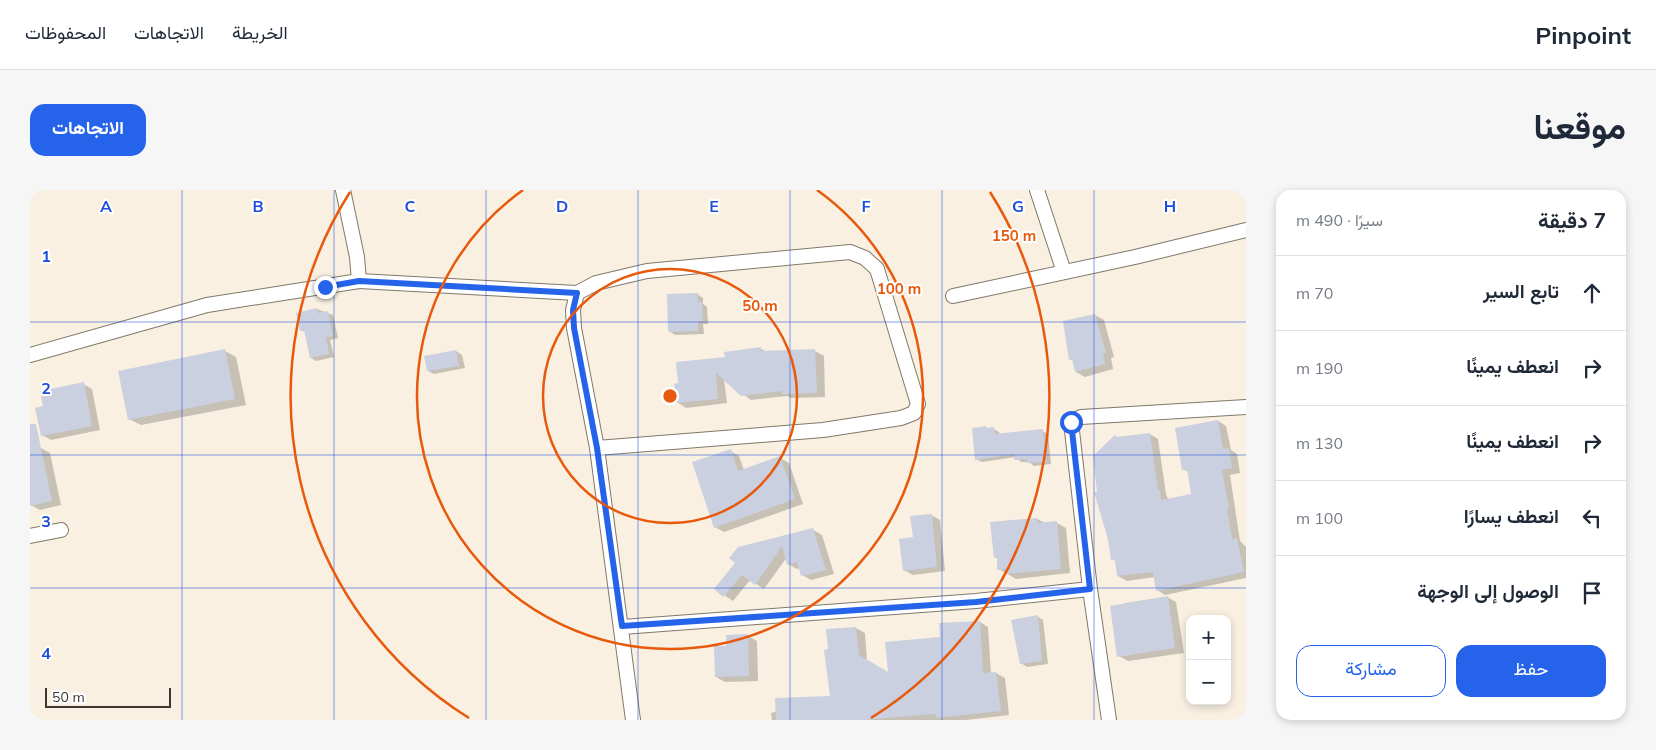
<!DOCTYPE html>
<html lang="ar">
<meta charset="utf-8">
<style>
body{margin:0;font-family:Mulish,Vazirmatn,sans-serif;background:#f6f6f7;color:#1f2937;direction:rtl}
.controls{position:absolute;right:15px;bottom:15px;display:grid;overflow:hidden;border-radius:10px;box-shadow:0 2px 8px #0003}
.controls button{width:45px;height:45px;display:grid;place-items:center;padding:0;border:0;border-bottom:1px solid #e0e1e3;background:#fff;color:#1f2937;font:25px sans-serif}
.scale{position:absolute;left:15px;bottom:12px;width:126px;box-sizing:border-box;padding-left:5px;border:2px solid #3b3731;border-top:0;font-size:14px;line-height:18px;white-space:nowrap;color:#3b3731;-webkit-text-stroke:4px #fff;paint-order:stroke}
.stop{position:absolute;width:15px;height:15px;margin:-11px;border:4px solid #2563eb;border-radius:50%;background:#fff}
.stop.end{background:#2563eb;border-color:#fff;box-shadow:0 1px 5px #0008}
.list{margin:0;padding:0;list-style:none}
h2{display:flex;justify-content:space-between;align-items:center;height:65px;margin:0;padding:0 20px;font-size:21px}
h2 small{font-size:16px;font-weight:400;color:#747a83}
.list li{display:grid;grid-template-columns:32px 1fr auto;gap:15px;align-items:center;box-sizing:border-box;height:75px;padding:0 20px;border-top:1px solid #e0e1e3}
.list b{display:block;font-size:19px;white-space:nowrap}
.list em{font-size:16px;font-style:normal;color:#747a83}
.actions{display:flex;gap:10px;padding:15px 20px}
.actions a{flex:1;padding:11px 0;border:1px solid #2563eb;border-radius:15px;text-align:center;font-size:18px;color:#2563eb}
.actions .main{background:#2563eb;color:#fff}
.icon{flex:none;width:28px;height:28px;fill:none;stroke:currentColor;stroke-width:2;stroke-linecap:round;stroke-linejoin:round}
.map{position:relative;flex:none;width:1216px;height:530px;overflow:hidden;direction:ltr;border-radius:15px}
header{display:flex;align-items:center;gap:30px;box-sizing:border-box;height:70px;padding:0 25px;background:#fff;border-bottom:1px solid #e0e1e3}
header strong{font-size:24px}
nav{display:flex;gap:28px;margin-inline-start:auto;font-size:18px}
.intro{display:flex;align-items:center;justify-content:space-between;box-sizing:border-box;height:120px;padding:0 30px}
h1{margin:0;font-size:35px}
.button{padding:12px 22px;border-radius:15px;background:#2563eb;color:#fff;font-size:18px;font-weight:700}
main{display:flex;gap:30px;padding:0 30px}
aside{flex:1;background:#fff;border-radius:15px;box-shadow:0 2px 8px #0003}
.map>svg:first-child{display:block}
</style>
<header>
<strong>Pinpoint</strong>
<nav><a>الخريطة</a><a>الاتجاهات</a><a>المحفوظات</a></nav>
</header>
<div class="intro"><h1>موقعنا</h1><a class="button">الاتجاهات</a></div>
<main>
<aside>
<h2>7 دقيقة<small>سيرًا · 490 m</small></h2>
<ul class="list">
<li><svg class="icon" aria-label="ahead" viewBox="0 0 24 24"><path d="M12 20V5M6 11l6-6 6 6"/></svg><div><b>تابع السير</b></div><em>70 m</em></li>
<li><svg class="icon" aria-label="right" viewBox="0 0 24 24"><path d="M7 20v-9h11M14 6l5 5-5 5"/></svg><div><b>انعطف يمينًا</b></div><em>190 m</em></li>
<li><svg class="icon" aria-label="right" viewBox="0 0 24 24"><path d="M7 20v-9h11M14 6l5 5-5 5"/></svg><div><b>انعطف يمينًا</b></div><em>130 m</em></li>
<li><svg class="icon" aria-label="left" viewBox="0 0 24 24"><path d="M17 20v-9H6M10 6l-5 5 5 5"/></svg><div><b>انعطف يسارًا</b></div><em>100 m</em></li>
<li><svg class="icon" aria-label="arrive" viewBox="0 0 24 24"><path d="M6 21V4h12l-3 4 3 4H6"/></svg><div><b>الوصول إلى الوجهة</b></div></li>
</ul>
<div class="actions"><a class="main">حفظ</a><a>مشاركة</a></div>
</aside>
<div class="map">
<svg width="1216" height="530" viewBox="0 0 1216 530">
<rect width="100%" height="100%" fill="#f9f0e1"/>
<g fill="#0003">
<polygon points="667,104 673,108 673,114 677,117 678,134 673,134 674,144 645,145 639,141"/>
<polygon points="287,119 303,125 308,148 300,150 304,167 286,171 281,168 275,142 271,140"/>
<polygon points="1065,125 1074,130 1084,167 1081,168 1083,179 1055,187 1046,182 1044,171 1040,169"/>
<polygon points="731,159 737,162 785,161 794,166 795,207 761,208 757,206 721,210 694,189 697,213 656,218 647,212 696,168"/>
<polygon points="195,161 206,167 216,215 111,235 99,229"/>
<polygon points="426,161 432,165 435,178 404,184 398,181"/>
<polygon points="53,194 62,199 70,240 21,250 12,245 14,217"/>
<polygon points="1188,231 1196,236 1201,260 1207,264 1210,283 1200,285 1210,351 1216,357 1216,388 1135,405 1127,400 1125,387 1097,391 1088,386 1087,372 1082,369 1068,303 1088,249 1120,244 1128,249 1136,304 1138,309 1162,305 1159,282 1153,279"/>
<polygon points="964,239 969,242 970,245 1012,241 1018,244 1021,274 1004,276 999,272 991,272 986,267 952,272 946,269"/>
<polygon points="11,258 20,263 31,315 10,320 1,315 0,309 0,260"/>
<polygon points="700,261 709,266 714,280 750,268 759,273 773,314 694,342 685,337"/>
<polygon points="901,325 910,330 915,381 883,385 874,380 884,349"/>
<polygon points="1007,329 1015,333 1027,333 1036,338 1040,383 986,389 969,379 968,369 965,367"/>
<polygon points="783,340 792,345 804,384 781,390 772,385 770,378 767,379 758,374 757,367 734,399 720,390 703,411 685,399 707,373"/>
<polygon points="1137,407 1146,412 1154,463 1098,471 1089,466 1095,413"/>
<polygon points="1007,426 1013,430 1018,474 997,477 991,473"/>
<polygon points="950,432 958,437 961,484 966,483 975,488 979,525 936,530 742,530 741,523 801,507 799,460 826,438 835,443 837,471 859,484 911,448"/>
<polygon points="718,446 727,451 728,491 695,492 686,487 697,457"/>
</g>
<g fill="#cad0e0">
<polygon points="668,103 668,112 672,112 673,131 668,131 668,141 638,142 637,104"/>
<polygon points="287,118 288,123 298,121 303,146 296,147 299,164 280,168 274,140 270,141 266,123"/>
<polygon points="1065,124 1076,163 1073,163 1075,174 1045,182 1042,169 1039,170 1033,131"/>
<polygon points="731,157 731,161 785,159 787,203 751,204 751,201 711,206 686,183 688,209 646,213 644,194 648,193 646,172 695,167 694,162"/>
<polygon points="195,159 205,209 98,230 88,181"/>
<polygon points="426,160 429,176 397,181 394,166"/>
<polygon points="54,192 62,236 11,246 5,218 13,216 10,201"/>
<polygon points="1188,230 1193,259 1199,258 1202,278 1192,280 1199,319 1197,319 1202,349 1207,348 1214,382 1126,401 1123,382 1087,386 1085,370 1081,370 1078,349 1064,302 1067,302 1063,266 1085,245 1087,247 1120,243 1128,300 1130,300 1131,310 1161,304 1157,279 1152,280 1145,238"/>
<polygon points="0,234 6,234 22,311 0,316"/>
<polygon points="956,236 956,238 964,237 965,244 1013,239 1016,272 997,273 997,269 984,270 984,264 945,270 942,238"/>
<polygon points="701,259 708,281 750,266 765,309 684,338 662,272"/>
<polygon points="902,324 907,377 873,381 869,349 883,347 880,326"/>
<polygon points="1007,328 1007,333 1027,331 1031,379 976,384 975,379 967,380 967,367 964,368 960,332"/>
<polygon points="783,338 796,380 771,386 767,372 757,375 752,356 725,395 712,385 693,407 684,399 705,373 699,368 708,357"/>
<polygon points="1138,406 1145,458 1087,467 1080,416"/>
<polygon points="1008,425 1012,471 990,474 981,430"/>
<polygon points="950,431 953,483 966,482 971,521 906,528 906,524 834,530 746,530 745,508 800,506 794,460 798,459 796,439 826,437 829,465 858,482 855,452 910,447 909,433"/>
<polygon points="718,444 719,486 685,487 684,456 696,456 696,445"/>
</g>
<g fill="none" stroke-linecap="round" stroke-linejoin="round">
<defs>
<g id="street">
<polyline points="1007,0 1034,82"/>
<polyline points="329,91 547,103"/>
<polyline points="923,106 1105,67 1216,40"/>
<polyline points="0,165 177,115 329,91 327,67 313,0"/>
<polyline points="567,258 793,240 871,228 884,223 888,214 847,79 835,68 820,62 617,81 566,93 547,103 543,120 544,138 567,258 603,530"/>
<polyline points="0,346 31,340"/>
<polyline points="592,437 946,411 1060,399"/>
<polyline points="1079,530 1060,399 1041,232 1051,227 1216,217"/>
</g>
</defs>
<use href="#street" stroke="#80786a" stroke-width="16"/>
<use href="#street" stroke="#fff" stroke-width="14"/>
</g>
<g fill="none" stroke-linecap="round" stroke-linejoin="round">
<polyline stroke="#2563eb" stroke-width="6" points="295,97 329,91 547,103 543,120 544,138 567,258 592,436 946,412 1060,399 1041,232"/>
</g>
<path fill="none" stroke="#1d4ed8" stroke-width="1" stroke-opacity="0.55" d="M 152,0 L 152,530M 304,0 L 304,530M 456,0 L 456,530M 608,0 L 608,530M 760,0 L 760,530M 912,0 L 912,530M 1064,0 L 1064,530M 0,132 L 1216,132M 0,265 L 1216,265M 0,398 L 1216,398"/>
<g fill="none" stroke="#e8590c" stroke-width="2.5">
<circle cx="640" cy="206" r="127"/>
<path d="M787 0A253 253 0 1 1 493 0"/>
<path d="M439 528A380 380 0 0 1 320 2M960 2A380 380 0 0 1 841 528"/>
</g>
<g font-size="16" text-anchor="middle" font-weight="bold" fill="#1d4ed8" stroke="#fff" stroke-width="4" stroke-linejoin="round" paint-order="stroke">
<text x="76" y="22">A</text>
<text x="228" y="22">B</text>
<text x="380" y="22">C</text>
<text x="532" y="22">D</text>
<text x="684" y="22">E</text>
<text x="836" y="22">F</text>
<text x="988" y="22">G</text>
<text x="1140" y="22">H</text>
<text x="16" y="72">1</text>
<text x="16" y="204">2</text>
<text x="16" y="337">3</text>
<text x="16" y="469">4</text>
</g>
<circle cx="640" cy="206" r="8" fill="#e8590c" stroke="#fff" stroke-width="2.5"/>
<g font-size="15" text-anchor="middle" font-weight="bold" fill="#e8590c" stroke="#fff" stroke-width="4" stroke-linejoin="round" paint-order="stroke">
<text x="984" y="51">150 m</text>
<text x="869" y="104">100 m</text>
<text x="730" y="121">50 m</text>
</g>
</svg>
<div class="controls">
<button>+</button>
<button>−</button>
</div>
<div class="scale">50 m</div>
<div class="stop" style="left:1041px;top:232px"></div>
<div class="stop end" style="left:295px;top:97px"></div>
</div>
</main>
